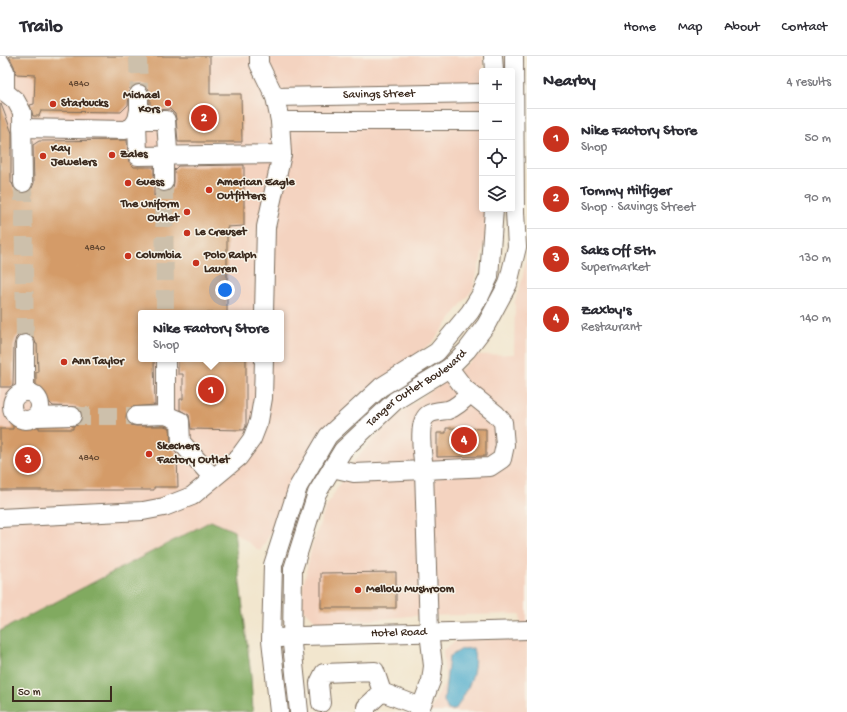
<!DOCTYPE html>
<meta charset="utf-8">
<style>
:root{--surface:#fff;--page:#f2f2f3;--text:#2b2b33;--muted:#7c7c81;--line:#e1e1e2;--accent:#c8321e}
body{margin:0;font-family:"Gochi Hand",sans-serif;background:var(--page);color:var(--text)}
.controls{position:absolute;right:12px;top:12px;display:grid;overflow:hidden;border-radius:4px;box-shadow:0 2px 10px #0003}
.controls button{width:36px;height:36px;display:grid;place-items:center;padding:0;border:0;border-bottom:1px solid var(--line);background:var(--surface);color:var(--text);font:20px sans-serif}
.scale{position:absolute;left:12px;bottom:10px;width:100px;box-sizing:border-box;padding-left:4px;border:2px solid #3b2a1e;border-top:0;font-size:11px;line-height:14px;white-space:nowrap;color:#3b2a1e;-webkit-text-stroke:3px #f7f3e8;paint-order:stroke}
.you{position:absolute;left:225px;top:234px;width:14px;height:14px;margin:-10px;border:3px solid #fff;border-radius:50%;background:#1a73e8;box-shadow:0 0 0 6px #1a73e833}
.badge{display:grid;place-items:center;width:26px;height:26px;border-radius:50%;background:var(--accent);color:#fff;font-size:13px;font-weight:700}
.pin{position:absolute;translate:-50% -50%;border:2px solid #fff;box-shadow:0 1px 4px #0006}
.popup{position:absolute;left:138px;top:254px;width:146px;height:52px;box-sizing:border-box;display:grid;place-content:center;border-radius:4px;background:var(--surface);filter:drop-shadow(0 1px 3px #0005);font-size:13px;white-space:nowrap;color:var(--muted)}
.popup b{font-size:15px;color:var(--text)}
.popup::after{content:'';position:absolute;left:50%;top:100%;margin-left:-8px;border:8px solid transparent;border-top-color:var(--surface)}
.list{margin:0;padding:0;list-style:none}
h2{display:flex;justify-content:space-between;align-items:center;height:52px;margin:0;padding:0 16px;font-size:17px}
h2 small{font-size:13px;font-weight:400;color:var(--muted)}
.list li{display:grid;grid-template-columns:26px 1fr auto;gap:12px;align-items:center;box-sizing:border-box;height:60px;padding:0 16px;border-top:1px solid var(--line)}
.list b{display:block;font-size:15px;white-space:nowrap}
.list p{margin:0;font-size:13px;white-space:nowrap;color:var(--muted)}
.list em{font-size:13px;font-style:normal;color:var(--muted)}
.icon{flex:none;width:22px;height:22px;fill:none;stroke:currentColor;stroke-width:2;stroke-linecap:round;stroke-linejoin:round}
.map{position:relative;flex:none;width:527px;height:656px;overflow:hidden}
header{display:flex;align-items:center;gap:24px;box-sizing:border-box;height:56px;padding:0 20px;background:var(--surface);border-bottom:1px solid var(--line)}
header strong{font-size:19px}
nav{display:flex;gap:22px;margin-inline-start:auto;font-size:14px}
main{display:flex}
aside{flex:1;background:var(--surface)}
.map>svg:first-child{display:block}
.built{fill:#f4d3c0;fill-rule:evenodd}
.forest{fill:#81aa60;stroke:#5e6a3f}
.water{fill:#4daccc;stroke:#446b75}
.building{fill:#d49b68}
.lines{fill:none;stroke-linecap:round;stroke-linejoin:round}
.minor-tunnel{stroke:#cdc0ab;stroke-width:18;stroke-dasharray:18 9;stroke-linecap:butt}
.minor-casing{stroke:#7b6c5c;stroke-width:20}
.minor{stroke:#fff;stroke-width:18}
.poi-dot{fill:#c8321e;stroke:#f7f3e8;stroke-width:1.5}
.labels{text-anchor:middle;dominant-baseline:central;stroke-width:3;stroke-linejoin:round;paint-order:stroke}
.number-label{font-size:10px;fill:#614630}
.street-label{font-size:12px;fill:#3b2a1e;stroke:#f7f3e8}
.poi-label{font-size:12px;font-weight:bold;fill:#3b2a1e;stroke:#f7f3e8;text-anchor:start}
</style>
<header>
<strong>Trailo</strong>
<nav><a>Home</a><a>Map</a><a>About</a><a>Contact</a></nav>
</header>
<main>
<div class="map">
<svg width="527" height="656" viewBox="0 0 527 656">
<rect width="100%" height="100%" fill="#f7f3e8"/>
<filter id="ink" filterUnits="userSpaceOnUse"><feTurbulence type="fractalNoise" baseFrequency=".025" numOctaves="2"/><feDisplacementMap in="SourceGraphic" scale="8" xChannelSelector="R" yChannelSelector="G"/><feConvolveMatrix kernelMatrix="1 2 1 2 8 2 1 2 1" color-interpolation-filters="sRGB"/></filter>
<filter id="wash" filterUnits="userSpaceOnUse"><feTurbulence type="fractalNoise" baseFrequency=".012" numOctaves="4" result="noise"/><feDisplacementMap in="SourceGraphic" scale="16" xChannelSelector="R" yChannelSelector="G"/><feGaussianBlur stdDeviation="0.9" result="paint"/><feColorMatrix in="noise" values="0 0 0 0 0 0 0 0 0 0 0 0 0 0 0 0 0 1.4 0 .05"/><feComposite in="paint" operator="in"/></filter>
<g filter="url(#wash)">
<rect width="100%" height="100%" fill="#f2e6ce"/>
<g class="built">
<path d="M0,0H483L484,15H482V153H486V183L473,233L433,286L353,344L260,495L231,474L211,465L0,575ZM141,257H281V303H141Z"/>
<path d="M527,197V656H429L445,626L443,594L458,583L522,582L520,558L409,560L324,569L317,566L302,553L303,530L312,490L325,453L350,410L375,381L395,362L422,341L454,319L478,299L514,298L515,245L522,224Z"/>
</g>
<path class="forest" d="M211,465L234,475L251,621L253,656H0V575Z"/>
<path class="water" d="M473,592C479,614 467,636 455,654H448L444,645L449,601L462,593Z"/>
<g id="blocks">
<g class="building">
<path d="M9,0H210V38H241L242,86H178L176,63L175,58L170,53L155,54L150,48V37L148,32L144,29L139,28L134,29L130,32L129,37L128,49L121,56L41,55L39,60H33L30,49L34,48L35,19L16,18L14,10Z"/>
<path d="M1,48L12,77V92H11V127H12L14,132L18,136L23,137L29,136L32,132L34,127L33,89L39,85L127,84L128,100L129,106L134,111H154V140L158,135L164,136L169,135L173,132L174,126V114L178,110L244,109V170L227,171V257H141V303H154L155,349L131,351L127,355L126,361L127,366L131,369L136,370H164L170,372L171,387L173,393L177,398L178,431H154V434H0V373H13V367H27L31,370L39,371V373H73V370L78,369L81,365L82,360L81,354L77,351L53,350L36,332V316H38L37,288H36L34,282L30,279L25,278L19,279L16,282L14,289L13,329L10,331H0V49Z"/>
<path d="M178,303H246V370L244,374L191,373L189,359L180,354V343H183V318H178Z"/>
<path d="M446,372L486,373V400L437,401V377H446Z"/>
<path d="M396,516V552H321V517Z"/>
</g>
</g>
</g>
<g filter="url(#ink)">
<use href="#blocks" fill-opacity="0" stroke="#7b6c5c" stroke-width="1"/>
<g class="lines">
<g class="minor-tunnel">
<path d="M138,0L139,38"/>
<path d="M164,126L165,257"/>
<path d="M23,127L25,288"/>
<path d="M72,360H136"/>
</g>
<g class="minor-casing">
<g id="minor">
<path d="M259,0V8L275,41L280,65L282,98L266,171L264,257"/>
<path d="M493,0L494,15"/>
<path d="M0,6L5,15V36"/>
<path d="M0,34L5,36L16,45L22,56L23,127"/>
<path d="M139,38V54L137,64L138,100L282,98"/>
<path id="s1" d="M275,41L482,37"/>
<path d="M280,65H482"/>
<path d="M22,72L125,74L132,71L137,64H166L168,95L164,100V126"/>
<path d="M25,288V336"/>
<path d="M166,303V359"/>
<circle cx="26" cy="350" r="14"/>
<path d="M136,360L166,359L180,365L181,386L213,422"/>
<path d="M36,361L72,360"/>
<path d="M332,412L354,417L424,414C423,401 416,365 429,358C434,355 442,355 448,354C457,351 464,344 470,337"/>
<path d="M0,462L143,455L164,451L192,440L239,401L252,383L259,365L263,342L264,303"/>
<path id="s2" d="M280,582L302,580L527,574"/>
<path d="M321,647L319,627L324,617L375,615L382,636L421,651"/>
<path d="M279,656L271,584L273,509L298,431L328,380L381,331L437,296L470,256L480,240L489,221L494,153"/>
<path id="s3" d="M299,656L292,588L293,513L317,437L343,394L395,345L449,312L467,294L486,269L508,228L517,191L515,156L514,0"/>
<path d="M366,656V651L382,636"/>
<path d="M419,656L431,625L433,610L429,576L424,414L490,411L502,403L505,389L503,366L496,358L465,333L449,312"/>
</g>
</g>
<use href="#minor" class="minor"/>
</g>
</g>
<g class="poi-dot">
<circle cx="168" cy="47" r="4"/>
<circle cx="53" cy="48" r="4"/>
<circle cx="112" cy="99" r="4"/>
<circle cx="43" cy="100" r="4"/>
<circle cx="128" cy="127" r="4"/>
<circle cx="209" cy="134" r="4"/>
<circle cx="187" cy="156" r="4"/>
<circle cx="187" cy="177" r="4"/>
<circle cx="128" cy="200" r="4"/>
<circle cx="196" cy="207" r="4"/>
<circle cx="64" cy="306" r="4"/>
<circle cx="149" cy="398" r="4"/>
<circle cx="358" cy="534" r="4"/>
</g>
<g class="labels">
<g class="number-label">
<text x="79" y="28">4840</text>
<text x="95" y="192">4840</text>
<text x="89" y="402">4840</text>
</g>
<g class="street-label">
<text stroke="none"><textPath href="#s1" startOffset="104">Savings Street</textPath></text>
<text stroke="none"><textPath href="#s3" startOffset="370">Tanger Outlet Boulevard</textPath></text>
<text stroke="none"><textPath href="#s2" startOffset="119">Hotel Road</textPath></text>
</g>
<g class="poi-label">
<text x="160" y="40" text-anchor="end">Michael<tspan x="160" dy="14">Kors</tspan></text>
<text x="61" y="48">Starbucks</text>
<text x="51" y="93">Kay<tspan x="51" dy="14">Jewelers</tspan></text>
<text x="120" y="99">Zales</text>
<text x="136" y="127">Guess</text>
<text x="217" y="127">American Eagle<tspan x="217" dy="14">Outfitters</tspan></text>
<text x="179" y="149" text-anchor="end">The Uniform<tspan x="179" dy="14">Outlet</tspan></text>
<text x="195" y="177">Le Creuset</text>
<text x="136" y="200">Columbia</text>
<text x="204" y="200">Polo Ralph<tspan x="204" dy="14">Lauren</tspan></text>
<text x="72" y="306">Ann Taylor</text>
<text x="157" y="391">Skechers<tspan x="157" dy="14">Factory Outlet</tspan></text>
<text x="366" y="534">Mellow Mushroom</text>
</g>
</g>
</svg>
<div class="controls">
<button>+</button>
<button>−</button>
<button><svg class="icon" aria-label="locate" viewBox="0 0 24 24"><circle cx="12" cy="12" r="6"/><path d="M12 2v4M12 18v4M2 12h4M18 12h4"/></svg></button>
<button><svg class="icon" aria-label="layers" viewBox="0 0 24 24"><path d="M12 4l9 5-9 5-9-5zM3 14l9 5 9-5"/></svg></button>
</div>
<div class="scale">50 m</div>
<div class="you"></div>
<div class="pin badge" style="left:211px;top:334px">1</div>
<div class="popup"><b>Nike Factory Store</b>Shop</div>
<div class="pin badge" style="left:204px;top:62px">2</div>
<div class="pin badge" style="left:28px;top:404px">3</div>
<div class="pin badge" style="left:464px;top:384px">4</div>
</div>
<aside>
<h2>Nearby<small>4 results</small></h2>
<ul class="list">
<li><span class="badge">1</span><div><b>Nike Factory Store</b><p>Shop</p></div><em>50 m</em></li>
<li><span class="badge">2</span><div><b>Tommy Hilfiger</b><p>Shop · Savings Street</p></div><em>90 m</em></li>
<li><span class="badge">3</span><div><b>Saks Off 5th</b><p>Supermarket</p></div><em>130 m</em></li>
<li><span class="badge">4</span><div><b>Zaxby's</b><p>Restaurant</p></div><em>140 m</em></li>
</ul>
</aside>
</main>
